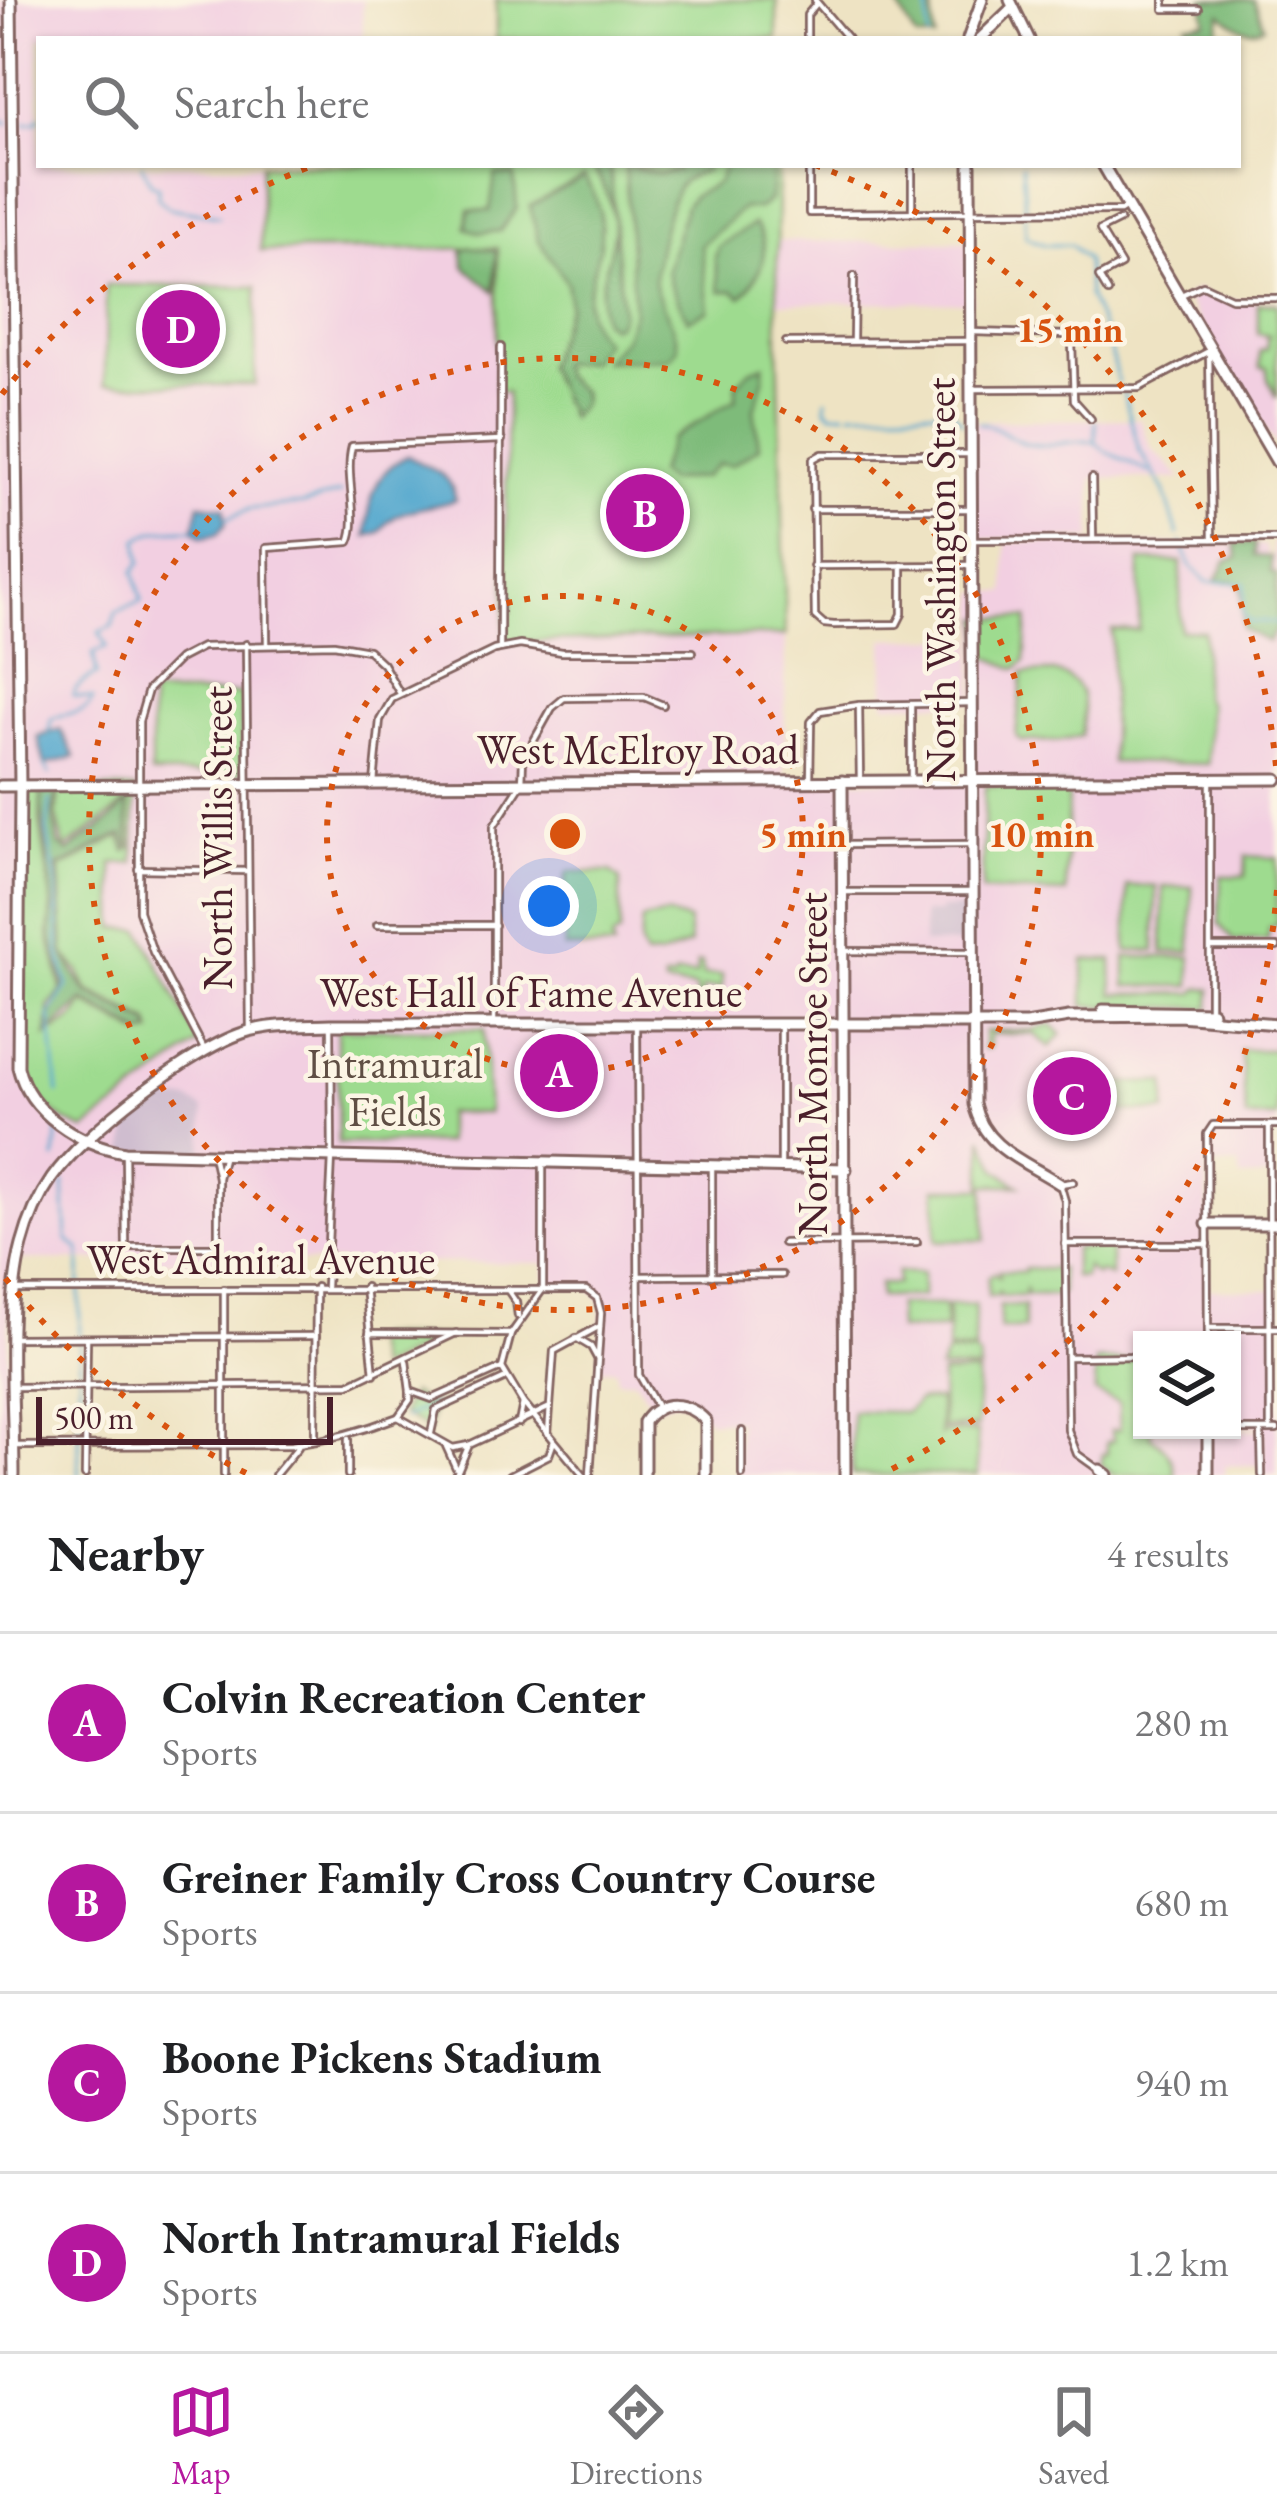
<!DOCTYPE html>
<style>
:root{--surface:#fff;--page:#f6f6f6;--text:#202124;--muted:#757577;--line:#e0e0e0;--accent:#b5179e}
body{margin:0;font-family:"EB Garamond",serif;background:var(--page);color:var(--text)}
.controls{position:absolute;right:36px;bottom:36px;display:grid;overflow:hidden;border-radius:0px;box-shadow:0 3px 9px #0004}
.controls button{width:108px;height:108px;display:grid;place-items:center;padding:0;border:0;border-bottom:3px solid var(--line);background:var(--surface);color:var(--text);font:60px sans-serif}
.scale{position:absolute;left:36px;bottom:30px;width:297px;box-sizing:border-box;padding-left:12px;border:6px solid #4a1f2b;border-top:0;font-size:33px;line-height:42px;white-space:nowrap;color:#4a1f2b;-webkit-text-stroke:9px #fcf5e5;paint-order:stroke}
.you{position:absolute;left:549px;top:906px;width:42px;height:42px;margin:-30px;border:9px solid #fff;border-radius:50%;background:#1a73e8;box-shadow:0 0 0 18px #1a73e833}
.badge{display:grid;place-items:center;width:78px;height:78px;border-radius:50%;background:var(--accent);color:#fff;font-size:39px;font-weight:700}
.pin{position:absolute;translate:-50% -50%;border:6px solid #fff;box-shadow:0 3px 12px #0006}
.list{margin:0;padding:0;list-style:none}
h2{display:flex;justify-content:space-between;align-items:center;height:156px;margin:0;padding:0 48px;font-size:51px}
h2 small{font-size:39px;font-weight:400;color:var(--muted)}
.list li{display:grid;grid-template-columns:78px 1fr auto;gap:36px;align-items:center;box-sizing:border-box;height:180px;padding:0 48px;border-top:3px solid var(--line)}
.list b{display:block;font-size:45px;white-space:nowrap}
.list p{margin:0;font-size:39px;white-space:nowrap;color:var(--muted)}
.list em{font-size:39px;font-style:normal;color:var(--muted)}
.icon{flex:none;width:66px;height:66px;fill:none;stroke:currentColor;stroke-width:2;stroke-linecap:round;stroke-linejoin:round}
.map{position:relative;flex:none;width:1277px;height:1475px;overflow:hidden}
.search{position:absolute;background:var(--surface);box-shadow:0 3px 9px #0004;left:36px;right:36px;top:36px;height:132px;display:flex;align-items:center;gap:30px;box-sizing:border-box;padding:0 42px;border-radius:0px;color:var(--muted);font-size:45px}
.sheet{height:876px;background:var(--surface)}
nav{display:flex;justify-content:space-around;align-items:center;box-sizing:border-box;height:168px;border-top:3px solid var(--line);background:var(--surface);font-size:33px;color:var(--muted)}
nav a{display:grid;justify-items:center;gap:6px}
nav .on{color:var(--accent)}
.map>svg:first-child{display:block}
.built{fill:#f2cfe1}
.industrial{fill:#cfbdcf}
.green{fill:#9edb8f;stroke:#747d5d;stroke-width:3}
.forest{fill:#7ebb7a;stroke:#646d52;stroke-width:3}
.water{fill:#52a7ce;stroke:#4e637c;stroke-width:3}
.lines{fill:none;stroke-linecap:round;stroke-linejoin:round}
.stream{stroke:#52a7ce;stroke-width:3}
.street-casing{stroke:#836460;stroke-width:10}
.secondary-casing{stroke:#836460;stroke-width:15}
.street{stroke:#fff;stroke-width:4.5}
.secondary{stroke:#fff;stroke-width:9}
.ring{fill:none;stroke:#d8530f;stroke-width:6;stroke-dasharray:6 12}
.labels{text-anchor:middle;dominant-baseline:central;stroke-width:9;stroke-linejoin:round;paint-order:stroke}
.street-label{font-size:42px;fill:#4a1f2b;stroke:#fcf5e5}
.park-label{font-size:42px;fill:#5f4e44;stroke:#fcf5e5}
.centre{fill:#d8530f;stroke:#fcf5e5;stroke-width:6}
.ring-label{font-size:36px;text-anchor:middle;font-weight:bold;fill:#d8530f;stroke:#fcf5e5;stroke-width:9;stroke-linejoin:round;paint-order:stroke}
</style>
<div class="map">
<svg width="1277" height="1475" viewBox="0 0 1277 1475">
<rect width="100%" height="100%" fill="#fcf5e5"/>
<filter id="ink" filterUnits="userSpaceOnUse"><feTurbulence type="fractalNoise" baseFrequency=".00833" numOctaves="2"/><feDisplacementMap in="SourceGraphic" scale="24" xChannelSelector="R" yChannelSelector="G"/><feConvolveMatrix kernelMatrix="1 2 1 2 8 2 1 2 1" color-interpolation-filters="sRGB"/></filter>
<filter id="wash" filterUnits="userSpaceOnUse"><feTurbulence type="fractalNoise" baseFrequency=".004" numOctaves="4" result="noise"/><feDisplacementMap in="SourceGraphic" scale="48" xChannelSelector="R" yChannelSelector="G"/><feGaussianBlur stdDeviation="2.7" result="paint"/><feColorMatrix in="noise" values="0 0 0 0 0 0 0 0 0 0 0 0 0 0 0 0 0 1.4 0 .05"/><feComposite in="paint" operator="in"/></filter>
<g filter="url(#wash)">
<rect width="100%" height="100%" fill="#eee3c3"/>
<g class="built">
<path d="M0,0H363V39H39V165H778L779,241L971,242L972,302L777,303L786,635L784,781H974L977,592H1006V542L1265,545L1273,570V539H1277V576L1272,572L1277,589V1127H1270L1269,1177L1240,1178L1239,1165L1207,1166L1208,1289L1277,1290V1475H1264L1263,1426H1232V1340H1142V1430H1206V1475H738V1421H710L689,1403L674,1401L654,1408L635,1380H617L616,1369H598L602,1305L596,1293L584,1287H548L545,1263L10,1260L5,1475H0Z"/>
<path d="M1196,289L1217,300H1277V446L1247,404L1185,297Z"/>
<path d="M1140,419L1151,448L1183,479L1092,478V539H973V421Z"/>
<path d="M973,638V703L885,704L884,639Z"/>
<path d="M1208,1430H1261V1465L1226,1466L1225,1475H1208Z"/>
</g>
<g class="industrial">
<path d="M940,909H965V944H923V913H939Z"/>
<path d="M161,1100H189L204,1109L203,1153L125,1152L129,1118Z"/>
</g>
<g class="green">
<rect x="496" y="0" width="281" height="39"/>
<path d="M261,165H778L777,304L786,635L505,642L507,392L496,391L498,248L261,251Z"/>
<path d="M106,285L256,287L255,385L105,384Z"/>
<path d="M1258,303H1277V398L1268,379L1267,368L1260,367V351L1267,349V337L1271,336L1258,334Z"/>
<path d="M1140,561L1181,562L1180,630L1204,631L1203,697L1208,705V764L1111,762L1112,630H1139Z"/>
<path d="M981,618H1028L1025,662L1016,669L981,654Z"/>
<path d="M1054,672C1088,682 1085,705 1081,736L1060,741H1021L1016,736L1023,673Z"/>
<rect x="151" y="694" width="91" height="80"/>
<path d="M985,786H1068L1066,893L982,891Z"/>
<path d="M60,788L135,789L134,863L113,864L116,928L141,930L199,1043L85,1130C58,1121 27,1094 22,1066L23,869L29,789H41L40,822L52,906L49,934L62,991L49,1007L47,1036L73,1019L84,1003L141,1035L153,1033L150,1022L87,990L79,971L64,954L60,867C82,862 98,844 121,837L126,851L131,848L128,800C110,818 84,834 65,849L56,813Z"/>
<path d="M1246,856L1277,858V925L1269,928L1268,940L1234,941L1219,924L1221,876H1245Z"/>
<path d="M569,872H610L620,879V933L612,939L614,948H565L566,875Z"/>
<path d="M1127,886H1156L1155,951H1127Z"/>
<path d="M1163,887H1192L1191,952H1163Z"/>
<path d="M667,915L688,921L690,944L661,956L645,957L640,945L642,920Z"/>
<rect x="1126" y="957" width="65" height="29"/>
<path d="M1084,960H1112L1113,994L1195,993L1200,988L1211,989L1210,1008L1084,1006Z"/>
<path d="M697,963H702L703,975H722V988H703L702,997H696L695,988L664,985V979H674L675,975H696Z"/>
<path d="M1052,1024L1062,1034L1050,1047L1034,1034H990L989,1048L984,1049V1031L1032,1030Z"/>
<path d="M337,1029H484L488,1113H446V1143H338Z"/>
<path d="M1241,1050H1277V1118H1246Z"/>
<path d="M1166,1082V1111L1100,1112V1083Z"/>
<path d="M983,1137L997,1170L1019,1185H983Z"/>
<path d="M936,1188H985V1240L936,1241Z"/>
<path d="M1074,1248H1111V1276L1099,1272L1096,1276L1086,1267L1084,1277H1074Z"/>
<path d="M1025,1269H1060L1062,1293L1058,1296L1027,1295L1025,1287V1296H1000L999,1290L998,1296H988V1277L994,1273L999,1277V1271L1025,1272Z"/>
<path d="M897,1272L922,1273V1297H879V1284H897Z"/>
<path d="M897,1305H945V1329L898,1330Z"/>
<path d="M948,1305H975L974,1351H948Z"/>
<rect x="1000" y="1306" width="24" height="23"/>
<path d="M376,1336L445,1337L377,1369L371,1341Z"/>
<path d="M947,1353H974L979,1358V1370L939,1369Z"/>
<path d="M1142,1360V1430H1151V1437C1165,1447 1174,1457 1175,1475H1113L1101,1465L1103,1454H1107V1442L1114,1441L1111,1430H1120L1119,1403L1095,1392L1096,1361Z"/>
<path d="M977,1373V1427L942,1428L941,1374Z"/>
<path d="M411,1393L433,1406L429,1430L402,1414Z"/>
<path d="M919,1400H939L940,1437L941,1432H977L978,1475H852V1411L907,1412Z"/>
</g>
<g class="forest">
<path d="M895,0H931L935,39H917Z"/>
<path d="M1203,0H1254L1264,26C1246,36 1236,24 1221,14L1216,39H1208L1206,29L1188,32L1186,24L1206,21Z"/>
<path d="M592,165H610L622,313L617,324L611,326L603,320C595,290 609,265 613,236C618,212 604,185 592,165Z"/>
<path d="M625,165L660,174L677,170V165H708L705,171C697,174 686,177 680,184C669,198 651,269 655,286C661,309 677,324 678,349L669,359L604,361L625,337L634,311Z"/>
<path d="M724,165H773L770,200L758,209L743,208L701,245L709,310L688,320L670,284L667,270L685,206L694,195L718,183Z"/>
<path d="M495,175H514L517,208L500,231L481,233L466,228L469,210L490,211Z"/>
<path d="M584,177C595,193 602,211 601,231C601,271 568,306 604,341L589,362L559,364L563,377L582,392L581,405L570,418L546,366L569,305L567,283L538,239L530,206Z"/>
<path d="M754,224C774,246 760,278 741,297L734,291H720L715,258L718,247Z"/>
<path d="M471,247L497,251L494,291L465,267L462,251Z"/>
<path d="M764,365V380L754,409L759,447L732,465L718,464L704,477L668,481L658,473L671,439L736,399V385L750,370Z"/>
<path d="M1235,543H1255V556L1271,557V573L1277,574V628L1268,642L1243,629L1241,587L1234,581H1216L1226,561L1238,558Z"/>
<path d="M58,788L53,813L59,845L68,852C90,833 111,825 127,802L129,848L126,851L123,835C97,840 83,860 58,866L64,954L86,992L150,1025V1031L144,1034L84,1000L48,1034C47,1008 61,1004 64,984L50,934L53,906L41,804L43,789Z"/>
</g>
<g class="water">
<path d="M408,456C427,469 454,472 455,500C429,510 396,505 380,532L367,536C369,501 373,471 408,456Z"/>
<path d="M200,504L224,507L226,523L218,534L202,537L194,529Z"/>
<path d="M60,729L75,757L45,765L38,737Z"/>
</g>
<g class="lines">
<g class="stream">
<path d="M927,0L929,39"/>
<path d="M0,120L8,123"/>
<path d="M25,123L36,122L39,117"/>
<path d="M142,165L151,184L158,187V198L169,208L219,216"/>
<path d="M1022,165L1025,208"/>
<path d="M1025,215L1026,237L1045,245H1071L1086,260L1088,296L1108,341L1118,383"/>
<path d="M1123,392L1139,449L1164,490L1178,535"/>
<path d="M826,399V408L832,413L845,412"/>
<path d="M851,412L950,410L963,422"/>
<path d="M1096,422L1095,442L1104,450"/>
<path d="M979,423C998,425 1007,438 1025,443C1047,450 1072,438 1095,442"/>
<path d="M1107,452L1149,472"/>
<path d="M226,519L250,509L303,504L340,493"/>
<path d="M1181,543L1191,566L1207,582L1245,583L1243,614L1249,622L1277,623"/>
<path d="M49,732L51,720C65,710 85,718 93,699L73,696C75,687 88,677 97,675L93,653L107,647L99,632L112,626L116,612L142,601L134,571L141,562L138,540C154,527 174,530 194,529"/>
<path d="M45,765L50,774"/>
<path d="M50,800L47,830L57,887L59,951L68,986L50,1014L58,1093"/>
<path d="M55,1159L58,1126"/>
<path d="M64,1183L67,1240L80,1250L79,1475"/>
<path d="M404,1418L435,1403"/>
</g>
</g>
</g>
<g filter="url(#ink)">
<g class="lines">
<g class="street-casing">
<g id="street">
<path d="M815,0L848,39"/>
<path d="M1164,0V9H1199"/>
<path d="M807,39V15L817,3"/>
<path d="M809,165V213L1120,211L1128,206"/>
<path d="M912,212V165"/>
<path d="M1108,292L1099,277L1121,265L1100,230L1120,220"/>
<path d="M1179,296L1203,285L1231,298H1277"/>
<path d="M973,332L1067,335L1072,343L1074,400L1091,419"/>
<path d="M853,340L854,276"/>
<path d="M786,342L967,341"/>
<path d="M974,389L1139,388L1209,351L1212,539"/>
<path d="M1092,478L1093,539"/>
<path d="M812,509H969"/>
<path d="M972,540L1277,539"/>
<path d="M902,565V614L897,624L834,625L824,624L815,616L813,459L822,454H971"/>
<path d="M813,566L973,565"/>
<path d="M246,644L250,1028"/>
<path d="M267,644L266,548L349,542C360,518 344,475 352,446L502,440"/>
<path d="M500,647L501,347"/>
<path d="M859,705L860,781"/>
<path d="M911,705V777"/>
<path d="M810,782L811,722L820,711L859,705L973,703"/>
<path d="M374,783L380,720L392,699L494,650L520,645L562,652H693"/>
<path d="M844,845L970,844"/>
<path d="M138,869L246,871"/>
<path d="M844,892H969"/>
<path d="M377,925H495"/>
<path d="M1212,947H1277"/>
<path d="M844,951L970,952"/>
<path d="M1210,1012V783"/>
<path d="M494,1025V826L522,783L523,760L528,751L552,708L564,698L644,697L663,705"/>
<path d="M637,1025L639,1375L658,1408"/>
<path d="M204,1049L153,952L139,911V721L148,690L179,659L202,647L334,644L368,650L383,664L399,692"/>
<path d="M1269,1125L1270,1430"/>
<path d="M125,1152L126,1247H218V1178L223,1158"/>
<path d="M213,1155L218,1178"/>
<path d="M543,1162V1289"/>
<path d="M781,1168V1026"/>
<path d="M1073,1182L1060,1184L1065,1201L1068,1430L1077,1454L1098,1469"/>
<path d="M783,1243L917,1242"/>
<path d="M1065,1244H1208"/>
<path d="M638,1276L782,1275"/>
<path d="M712,1276V1167"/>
<path d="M326,1287L332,1157L331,1024"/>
<path d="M365,1287L374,1374"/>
<path d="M507,1289L516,1302L518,1316"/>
<path d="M543,1289L511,1334L502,1368L523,1403L583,1475"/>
<path d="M16,1290H586L597,1298L601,1313L590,1475"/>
<path d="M1208,1328H1277"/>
<path d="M369,1333L511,1334"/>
<path d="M16,1338L316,1336"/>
<path d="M576,1338L591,1347L597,1358"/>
<path d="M1208,1340L1207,1134L1213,1125H1277"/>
<path d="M1067,1357L1142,1356"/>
<path d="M406,1361L410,1391"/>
<path d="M14,1387L349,1384L456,1333"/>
<path d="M410,1391L432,1399L502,1368"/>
<path d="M436,1410L506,1378"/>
<path d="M398,1417L410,1400V1391"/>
<path d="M519,1423L523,1403"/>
<path d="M1211,1430H1277"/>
<path d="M431,1433L436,1410"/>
<path d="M1261,1433L1262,1475"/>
<path d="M548,1434L554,1351L600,1326"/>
<path d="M315,1437L316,1287"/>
<path d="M348,1439V1475"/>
<path d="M15,1446L292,1445C329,1440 362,1431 398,1417L453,1448L469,1445"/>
<path d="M446,1446L456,1468"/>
<path d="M85,1475L87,1339"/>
<path d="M224,1475V1289"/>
<path d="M275,1475L298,1447"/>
<path d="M456,1475L469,1445L548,1408"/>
<path d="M510,1475L549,1455L554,1441"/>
<path d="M742,1475V1431"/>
</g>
</g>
<g class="secondary-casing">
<g id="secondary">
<path d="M11,0L20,786L18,1067C29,1113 80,1145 125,1152L846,1169"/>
<path d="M1010,0L1029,39"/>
<path d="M968,39L982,0"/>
<path d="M980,39L1013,7"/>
<path d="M970,165L974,1104C984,1149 1025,1161 1060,1184"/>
<path d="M1103,165L1277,462"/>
<path d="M842,781L845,1475"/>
<path d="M0,786L1277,779"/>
<path d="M1103,1010L1212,1012"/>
<path d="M1207,1224H1277"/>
<path d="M1100,1470L1107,1475"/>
<path d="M14,1475C14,1409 5,1307 22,1245C28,1222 38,1198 52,1178C85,1131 193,1047 249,1031C275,1024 304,1025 331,1024H1026L1069,1017L1179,1016L1277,1024"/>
<path d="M644,1475V1422C659,1399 688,1401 706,1421V1475"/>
<path d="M1208,1475V1430"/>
</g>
</g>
<use href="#street" class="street"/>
<use href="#secondary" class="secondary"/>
</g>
</g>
<g class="ring">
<circle cx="565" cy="834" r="238"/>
<circle cx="565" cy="834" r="476"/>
<path d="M1277 890A714 714 0 0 1 884 1473M246 1473A714 714 0 0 1 2 1274M2 394A714 714 0 0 1 315 165M815 165A714 714 0 0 1 1277 778"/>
</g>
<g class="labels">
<g class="street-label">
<text transform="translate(940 580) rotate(-90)">North Washington Street</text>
<text x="638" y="749">West McElroy Road</text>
<text transform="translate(217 838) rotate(-90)">North Willis Street</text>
<text x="531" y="992">West Hall of Fame Avenue</text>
<text transform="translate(812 1064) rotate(-90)">North Monroe Street</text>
<text x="261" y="1259">West Admiral Avenue</text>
</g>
<g class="park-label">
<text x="395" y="1063">Intramural<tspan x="395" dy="48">Fields</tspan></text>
</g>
</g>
<circle cx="565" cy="834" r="18" class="centre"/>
<g class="ring-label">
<text x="1070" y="342">15 min</text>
<text x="803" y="847">5 min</text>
<text x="1041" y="847">10 min</text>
</g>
</svg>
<div class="controls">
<button><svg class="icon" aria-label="layers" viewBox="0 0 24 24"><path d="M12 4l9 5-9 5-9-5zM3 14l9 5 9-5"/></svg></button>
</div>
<div class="scale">500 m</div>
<div class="you"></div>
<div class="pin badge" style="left:559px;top:1073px">A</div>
<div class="pin badge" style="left:645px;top:513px">B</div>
<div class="pin badge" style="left:1072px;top:1096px">C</div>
<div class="pin badge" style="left:181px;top:329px">D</div>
<div class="search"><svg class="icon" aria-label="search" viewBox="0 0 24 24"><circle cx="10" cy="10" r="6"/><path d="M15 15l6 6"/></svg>Search here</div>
</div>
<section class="sheet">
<h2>Nearby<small>4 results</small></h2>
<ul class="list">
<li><span class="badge">A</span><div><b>Colvin Recreation Center</b><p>Sports</p></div><em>280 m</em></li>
<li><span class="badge">B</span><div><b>Greiner Family Cross Country Course</b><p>Sports</p></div><em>680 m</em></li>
<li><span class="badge">C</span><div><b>Boone Pickens Stadium</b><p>Sports</p></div><em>940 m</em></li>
<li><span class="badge">D</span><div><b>North Intramural Fields</b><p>Sports</p></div><em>1.2 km</em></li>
</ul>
</section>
<nav>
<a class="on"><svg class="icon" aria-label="map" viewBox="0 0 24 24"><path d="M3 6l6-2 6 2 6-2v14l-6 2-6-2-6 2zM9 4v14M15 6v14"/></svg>Map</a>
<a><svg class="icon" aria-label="directions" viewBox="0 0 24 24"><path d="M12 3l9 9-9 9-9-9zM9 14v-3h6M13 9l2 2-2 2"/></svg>Directions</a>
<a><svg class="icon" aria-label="saved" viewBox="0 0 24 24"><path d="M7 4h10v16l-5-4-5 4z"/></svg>Saved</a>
</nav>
